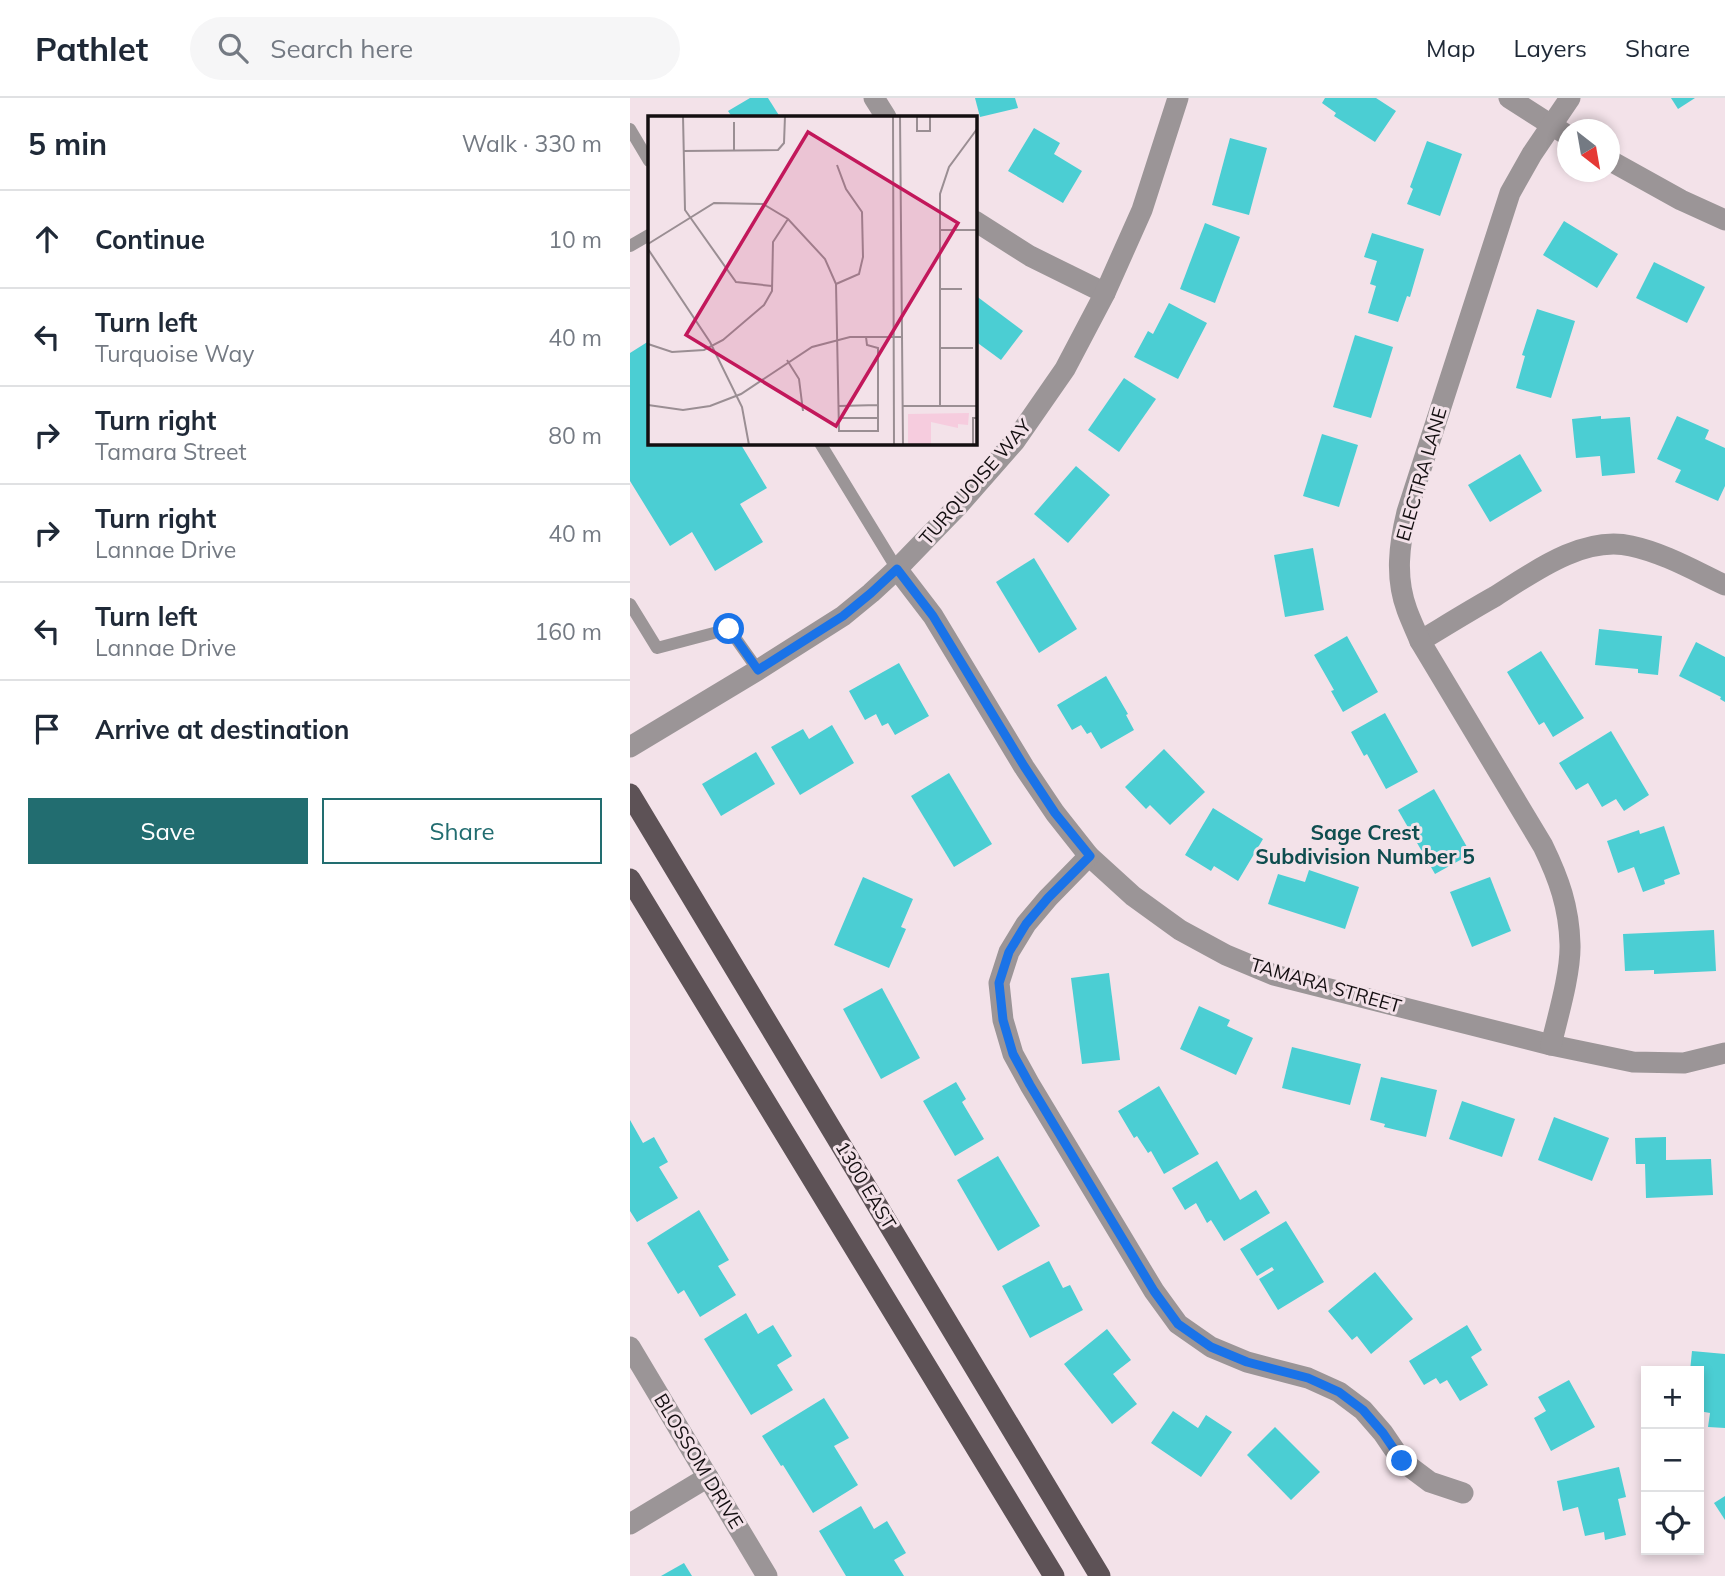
<!DOCTYPE html>
<meta charset="utf-8">
<style>
:root{--surface:#fff;--page:#f6f6f7;--text:#1f2937;--muted:#747a83;--line:#e0e1e3;--accent:#226d70}
body{margin:0;font-family:Mulish,sans-serif;background:var(--page);color:var(--text)}
.controls{position:absolute;right:21px;bottom:21px;display:grid;overflow:hidden;border-radius:0px;box-shadow:0 4px 10px #0003}
.controls button{width:63px;height:63px;display:grid;place-items:center;padding:0;border:0;border-bottom:2px solid var(--line);background:var(--surface);color:var(--text);font:35px sans-serif}
.compass{position:absolute;left:927px;top:21px;width:63px;height:63px;border-radius:50%;background:var(--surface);box-shadow:0 4px 10px #0003;rotate:149deg}
.stop{position:absolute;width:21px;height:21px;margin:-16px;border:5px solid #1a73e8;border-radius:50%;background:#fff}
.stop.end{background:#1a73e8;border-color:#fff;box-shadow:0 2px 7px #0008}
.list{margin:0;padding:0;list-style:none}
h2{display:flex;justify-content:space-between;align-items:center;height:91px;margin:0;padding:0 28px;font-size:30px}
h2 small{font-size:23px;font-weight:400;color:var(--muted)}
.list li{display:grid;grid-template-columns:46px 1fr auto;gap:21px;align-items:center;box-sizing:border-box;height:98px;padding:0 28px;border-top:2px solid var(--line)}
.list b{display:block;font-size:26px;white-space:nowrap}
.list p{margin:0;font-size:23px;white-space:nowrap;color:var(--muted)}
.list em{font-size:23px;font-style:normal;color:var(--muted)}
.actions{display:flex;gap:14px;padding:21px 28px}
.actions a{flex:1;padding:16px 0;border:2px solid var(--accent);border-radius:0px;text-align:center;font-size:24px;color:var(--accent)}
.actions .main{background:var(--accent);color:#fff}
.icon{flex:none;width:38px;height:38px;fill:none;stroke:currentColor;stroke-width:2;stroke-linecap:round;stroke-linejoin:round}
.map{position:relative;flex:none;width:1095px;height:1478px;overflow:hidden}
header{display:flex;align-items:center;gap:42px;box-sizing:border-box;height:98px;padding:0 35px;background:var(--surface);border-bottom:2px solid var(--line)}
header strong{font-size:33px}
nav{display:flex;gap:38px;margin-inline-start:auto;font-size:24px}
.search{width:490px;height:63px;background:var(--page);display:flex;align-items:center;gap:18px;box-sizing:border-box;padding:0 24px;border-radius:38px;color:var(--muted);font-size:26px}
main{display:flex}
aside{flex:1;background:var(--surface)}
.map>svg:first-child{display:block}
.building{fill:#4bced3}
.lines{fill:none;stroke-linecap:round;stroke-linejoin:round}
.lane{stroke:#9b9597;stroke-width:12}
.street{stroke:#9b9597;stroke-width:21}
.primary{stroke:#5d5256;stroke-width:21}
.route{stroke:#1a73e8;stroke-width:9}
.labels{text-anchor:middle;dominant-baseline:central;stroke-width:6;stroke-linejoin:round;paint-order:stroke}
.street-label{font-size:19px;fill:#140f11;stroke:#f3e2e9}
.neighbourhood-label{font-size:21px;font-weight:bold;fill:#0e4d4f;stroke:#f3e2e9}
.inset-road{fill:none;stroke:#9a8e93;stroke-width:2}
.view{fill:#c2185b;fill-opacity:0.15;stroke:#c2185b;stroke-width:3.5}
.inset-edge{fill:none;stroke:#140f11;stroke-width:3.5}
</style>
<header>
<strong>Pathlet</strong>
<div class="search"><svg class="icon" aria-label="search" viewBox="0 0 24 24"><circle cx="10" cy="10" r="6"/><path d="M15 15l6 6"/></svg>Search here</div>
<nav><a>Map</a><a>Layers</a><a>Share</a></nav>
</header>
<main>
<aside>
<h2>5 min<small>Walk · 330 m</small></h2>
<ul class="list">
<li><svg class="icon" aria-label="ahead" viewBox="0 0 24 24"><path d="M12 20V5M6 11l6-6 6 6"/></svg><div><b>Continue</b></div><em>10 m</em></li>
<li><svg class="icon" aria-label="left" viewBox="0 0 24 24"><path d="M17 20v-9H6M10 6l-5 5 5 5"/></svg><div><b>Turn left</b><p>Turquoise Way</p></div><em>40 m</em></li>
<li><svg class="icon" aria-label="right" viewBox="0 0 24 24"><path d="M7 20v-9h11M14 6l5 5-5 5"/></svg><div><b>Turn right</b><p>Tamara Street</p></div><em>80 m</em></li>
<li><svg class="icon" aria-label="right" viewBox="0 0 24 24"><path d="M7 20v-9h11M14 6l5 5-5 5"/></svg><div><b>Turn right</b><p>Lannae Drive</p></div><em>40 m</em></li>
<li><svg class="icon" aria-label="left" viewBox="0 0 24 24"><path d="M17 20v-9H6M10 6l-5 5 5 5"/></svg><div><b>Turn left</b><p>Lannae Drive</p></div><em>160 m</em></li>
<li><svg class="icon" aria-label="arrive" viewBox="0 0 24 24"><path d="M6 21V4h12l-3 4 3 4H6"/></svg><div><b>Arrive at destination</b></div></li>
</ul>
<div class="actions"><a class="main">Save</a><a>Share</a></div>
</aside>
<div class="map">
<svg width="1095" height="1478" viewBox="0 0 1095 1478">
<rect width="100%" height="100%" fill="#f3e2e9"/>
<g class="building">
<path d="M120,0H138L150,19H102L98,13Z"/>
<path d="M345,0H385L388,10L350,19Z"/>
<path d="M695,0H746L766,13L745,44L704,18L706,15L692,5Z"/>
<path d="M1041,0H1065L1048,11Z"/>
<path d="M404,30L430,45L424,56L452,73L433,105L378,73Z"/>
<path d="M600,40L637,50L619,117L582,107Z"/>
<path d="M797,43L832,56L810,118L777,106L783,91L780,89Z"/>
<path d="M934,123L988,156L967,190L913,157Z"/>
<path d="M575,125L610,139L585,205L550,191Z"/>
<path d="M742,135L794,151L780,199L777,198L768,224L738,215L746,188L740,186L747,163L734,159Z"/>
<path d="M1024,164L1075,189L1057,225L1006,200Z"/>
<path d="M345,197L393,233L371,262L345,243Z"/>
<path d="M539,205L577,225L548,281L504,259L518,233L523,236Z"/>
<path d="M907,211L945,223L921,300L886,290L895,258L892,257Z"/>
<path d="M725,237L763,249L741,320L703,309Z"/>
<path d="M19,243V345H110L137,390L110,406L133,444L85,473L62,434L40,448L0,383V255Z"/>
<path d="M494,280L526,301L489,354L458,332Z"/>
<path d="M971,318V321L1000,319L1005,375L972,378L970,358L946,360L942,321Z"/>
<path d="M1047,318L1079,332L1075,341L1095,350V388L1088,403L1045,384L1051,372L1027,361Z"/>
<path d="M692,336L728,347L709,409L673,398Z"/>
<path d="M890,356L912,393L860,424L838,387Z"/>
<path d="M446,368L480,397L438,445L404,416Z"/>
<path d="M683,450L694,512L655,519L644,457Z"/>
<path d="M404,460L447,531L409,555L366,484Z"/>
<path d="M969,531L1032,538L1028,577L1008,575V571L965,567Z"/>
<path d="M717,538L748,594L713,614L701,593L704,592L684,557Z"/>
<path d="M1066,544L1095,559V604L1090,601L1091,599L1049,578Z"/>
<path d="M911,553L954,620L923,639L914,624L909,627L877,574Z"/>
<path d="M269,565L299,618L265,637L258,625L252,628L246,616L235,622L219,593Z"/>
<path d="M476,578L498,616L496,617L504,632L471,651L461,634L457,636L451,627L442,632L427,607Z"/>
<path d="M755,615L788,674L756,691L737,656L734,658L721,634Z"/>
<path d="M202,627L224,665L170,697L141,649L173,631L179,641Z"/>
<path d="M981,633L1019,697L994,713L986,701L972,709L958,685L946,692L929,665Z"/>
<path d="M534,651L575,694L540,727L520,707L516,711L495,689Z"/>
<path d="M126,654L145,686L91,718L72,686Z"/>
<path d="M319,675L362,746L324,769L281,698Z"/>
<path d="M804,691L841,756L805,776L768,712Z"/>
<path d="M583,710L633,741L608,783L584,768L581,773L555,757Z"/>
<path d="M1034,728L1050,776L1034,782L1035,786L1013,794L1004,769L988,775L977,743L1009,732L1010,736Z"/>
<path d="M679,772L729,789L715,831L638,806L648,776L675,784Z"/>
<path d="M233,779L283,801L271,829L276,831L259,870L204,847Z"/>
<path d="M860,779L881,833L842,849L820,794Z"/>
<path d="M1084,832L1086,873L1024,876V872L995,873L993,836Z"/>
<path d="M479,875L490,962L452,966L441,880Z"/>
<path d="M252,890L290,960L251,981L213,911Z"/>
<path d="M569,908L600,922L597,928L623,940L606,977L550,951Z"/>
<path d="M662,949L731,966L720,1007L652,990Z"/>
<path d="M751,979L807,992L796,1039L754,1029L755,1026L740,1022Z"/>
<path d="M326,984L336,1001L332,1004L354,1041L325,1058L293,1003Z"/>
<path d="M529,988L569,1056L534,1076L521,1053L518,1055L507,1038L504,1040L488,1013Z"/>
<path d="M832,1003L885,1021L872,1059L819,1041Z"/>
<path d="M924,1019L979,1040L962,1083L908,1062Z"/>
<path d="M0,1022L13,1045L24,1039L38,1064L29,1069L48,1100L7,1124L0,1113Z"/>
<path d="M1036,1039V1062L1081,1061L1083,1097L1016,1100L1015,1066H1006L1005,1040Z"/>
<path d="M368,1058L410,1128L368,1153L327,1082Z"/>
<path d="M587,1063L610,1102L626,1092L640,1115L594,1143L581,1122L577,1125L566,1105L555,1112L542,1090Z"/>
<path d="M69,1112L99,1162L88,1168L106,1197L70,1219L54,1192L48,1196L17,1145Z"/>
<path d="M656,1123L694,1184L648,1212L629,1181L644,1172L642,1169L627,1178L610,1151Z"/>
<path d="M419,1163L433,1190L440,1187L453,1212L400,1240L372,1188Z"/>
<path d="M745,1174L783,1221L741,1256L727,1238L722,1242L698,1213Z"/>
<path d="M116,1215L128,1236L143,1227L162,1258L147,1267L163,1292L121,1317L74,1241Z"/>
<path d="M837,1227L852,1252L841,1259L858,1287L830,1303L817,1282L810,1286L806,1280L794,1287L779,1263Z"/>
<path d="M477,1231L501,1262L483,1276L507,1306L482,1326L434,1266Z"/>
<path d="M1062,1253L1095,1256V1330L1078,1329L1080,1315L1069,1313V1273H1060Z"/>
<path d="M939,1282L965,1329L921,1353L904,1320L916,1313L908,1299Z"/>
<path d="M194,1300L219,1340L204,1348L228,1387L183,1415L153,1367L151,1368L132,1338Z"/>
<path d="M543,1313L568,1330L576,1317L602,1334L571,1379L521,1345Z"/>
<path d="M645,1329L690,1374L661,1402L617,1357Z"/>
<path d="M989,1369L996,1399L988,1401L996,1437L975,1442L974,1434L955,1438L948,1409L933,1413L927,1383Z"/>
<path d="M1095,1398V1422L1084,1405Z"/>
<path d="M231,1408L244,1431L257,1423L276,1455L264,1462L274,1478H216L189,1433Z"/>
<path d="M54,1465L62,1478H31Z"/>
</g>
<g class="lines">
<g class="lane">
<path d="M0,31L19,63"/>
<path d="M0,148L19,137"/>
<path d="M190,345L267,471"/>
<path d="M0,506L27,550L99,531L128,572"/>
</g>
<g class="street">
<path d="M244,0L256,19"/>
<path d="M879,0L937,37"/>
<path d="M979,62L1051,102L1095,122"/>
<path d="M345,123L400,158L475,195"/>
<path d="M267,471L303,518L394,669L425,715L459,758L503,798L550,832L596,857L644,877L921,947L1003,964L1054,965L1095,955"/>
<path d="M790,543C815,528 839,513 864,499C902,475 953,437 1001,448C1034,455 1065,473 1095,487"/>
<path d="M0,649L128,572L213,518L241,495L267,471L328,408L385,343L435,271L475,195L512,112L548,0"/>
<path d="M459,758L418,800L396,826L379,854L369,885L373,922L383,956L400,987L524,1193L548,1226L581,1249L617,1264L678,1280L709,1294L733,1312L753,1335L772,1363L800,1384L833,1395"/>
<path d="M921,947C928,918 941,874 940,846C939,809 929,781 913,748L790,543C786,533 781,523 777,512C765,480 769,447 777,414L880,95L902,56L940,0"/>
<path d="M0,1249L137,1478"/>
<path d="M0,1426L78,1379"/>
</g>
<g class="primary">
<path d="M0,696L470,1478"/>
<path d="M0,781L424,1478"/>
</g>
</g>
<g class="lines">
<path class="route" d="M99,531L128,572L213,518L241,495L267,471L303,518L394,668L425,715L460,758L418,800L396,826L379,854L369,885L373,922L383,956L400,987L524,1193L548,1226L581,1249L617,1264L678,1280L709,1294L733,1312L753,1335L772,1363"/>
</g>
<g class="labels">
<g class="street-label">
<text transform="translate(791 376) rotate(-74)">ELECTRA LANE</text>
<text transform="translate(345 384) rotate(-49)">TURQUOISE WAY</text>
<text transform="translate(696 887) rotate(16)">TAMARA STREET</text>
<text transform="translate(236 1087) rotate(59)">1300 EAST</text>
<text transform="translate(69 1363) rotate(59)">BLOSSOM DRIVE</text>
</g>
<g class="neighbourhood-label">
<text x="735" y="734">Sage Crest<tspan x="735" dy="24">Subdivision Number 5</tspan></text>
</g>
</g>
<g transform="translate(18 18)">
<rect width="329" height="329" fill="#f3e2e9"/>
<path d="M321,297L320,309L310,308V312L283,306V329H260V298Z" fill="#f6ccde"/>
<path class="inset-road" d="M35,0L37,94L88,166L124,170M245,0L246,329M252,0L255,329M269,0V15H282V0M86,6V35M35,35L130,34L136,27L137,0M291,114H329M0,128L66,87L115,88L140,103L177,143L188,168L191,315H230V232L219,229L218,221M0,133L62,226L94,291L101,329M188,168L211,158L215,141L214,96L198,73L189,49M292,173H314M0,228L24,236L56,234L75,224L116,189L124,175L125,126L140,103M291,232H325M139,244L151,263L155,295M0,289L35,294L62,290L93,278L164,231L202,221H253M191,290L230,289M254,290H329M292,290V78L301,51L329,13M191,302H230M325,329V302H329"/>
<path class="view" d="M160,16L310,107L188,310L38,219Z"/>
<rect width="329" height="329" class="inset-edge"/>
</g>
</svg>
<div class="controls">
<button>+</button>
<button>−</button>
<button><svg class="icon" aria-label="locate" viewBox="0 0 24 24"><circle cx="12" cy="12" r="6"/><path d="M12 2v4M12 18v4M2 12h4M18 12h4"/></svg></button>
</div>
<svg class="compass" viewBox="-18 -18 36 36"><path d="M0-13l5 13h-10z" fill="#e53935"/><path d="M0 13l5-13h-10z" fill="#747a83"/></svg>
<div class="stop" style="left:99px;top:531px"></div>
<div class="stop end" style="left:772px;top:1363px"></div>
</div>
</main>
